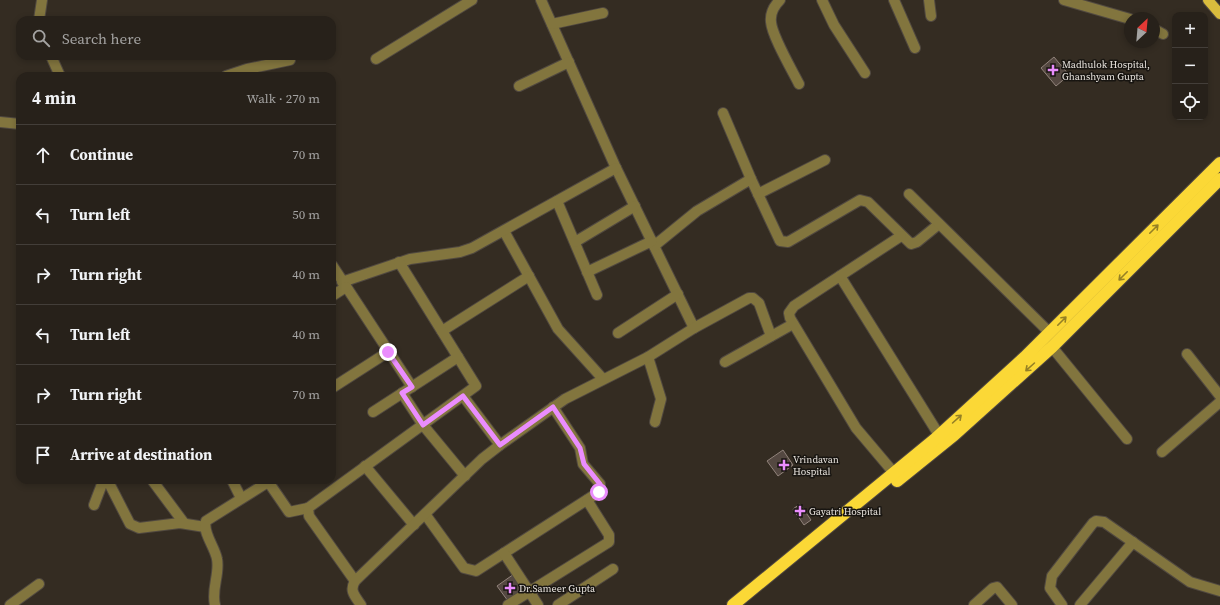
<!DOCTYPE html>
<meta charset="utf-8">
<style>
:root{--surface:#27211a;--page:#332e27;--text:#f1f3f6;--muted:#a4a3a2;--line:#433e39}
body{margin:0;font-family:"Source Serif 4",serif;background:var(--page);color:var(--text)}
.controls{position:absolute;right:12px;top:12px;display:grid;overflow:hidden;border-radius:8px;box-shadow:0 2px 6px #0003}
.controls button{width:36px;height:36px;display:grid;place-items:center;padding:0;border:0;border-bottom:1px solid var(--line);background:var(--surface);color:var(--text);font:20px sans-serif}
.compass{position:absolute;left:1124px;top:12px;width:36px;height:36px;border-radius:50%;background:var(--surface);box-shadow:0 2px 6px #0003;rotate:26deg}
.stop{position:absolute;width:12px;height:12px;margin:-9px;border:3px solid #ea8dfd;border-radius:50%;background:#fff}
.stop.end{background:#ea8dfd;border-color:#fff;box-shadow:0 1px 4px #0008}
.list{margin:0;padding:0;list-style:none}
h2{display:flex;justify-content:space-between;align-items:center;height:52px;margin:0;padding:0 16px;font-size:17px}
h2 small{font-size:13px;font-weight:400;color:var(--muted)}
.list li{display:grid;grid-template-columns:26px 1fr auto;gap:12px;align-items:center;box-sizing:border-box;height:60px;padding:0 16px;border-top:1px solid var(--line)}
.list b{display:block;font-size:15px;white-space:nowrap}
.list em{font-size:13px;font-style:normal;color:var(--muted)}
.icon{flex:none;width:22px;height:22px;fill:none;stroke:currentColor;stroke-width:2;stroke-linecap:round;stroke-linejoin:round}
.map{position:relative;flex:none;width:1220px;height:605px;overflow:hidden}
.search{position:absolute;background:var(--surface);box-shadow:0 2px 6px #0003;left:16px;top:16px;width:320px;height:44px;display:flex;align-items:center;gap:10px;box-sizing:border-box;padding:0 14px;border-radius:12px;color:var(--muted);font-size:15px}
.panel{position:absolute;background:var(--surface);box-shadow:0 2px 6px #0003;left:16px;top:72px;width:320px;height:412px;border-radius:12px}
.map>svg:first-child{display:block}
.building{fill:#544841;stroke:#91837b}
.lines{fill:none;stroke-linecap:round;stroke-linejoin:round}
.minor-casing{stroke:#514940;stroke-width:12}
.major-casing{stroke:#514940;stroke-width:12}
.highway-casing{stroke:#514940;stroke-width:14}
.minor{stroke:#82753e;stroke-width:10}
.major{stroke:#d9bc3d;stroke-width:10}
.highway{stroke:#fbd836;stroke-width:12}
.oneway{stroke:#958025}
.route{stroke:#ea8dfd;stroke-width:5}
.poi-dot{fill:#ea8dfd;stroke:#181511;stroke-width:1.5}
.labels{text-anchor:middle;dominant-baseline:central;stroke-width:3;stroke-linejoin:round;paint-order:stroke}
.poi-label{font-size:10px;fill:#e9e4de;stroke:#181511;text-anchor:start}
</style>
<div class="map">
<svg width="1220" height="605" viewBox="0 0 1220 605">
<rect width="100%" height="100%" fill="#342c22"/>
<g class="building">
<path d="M1054,57L1069,75L1056,86L1041,68Z"/>
<path d="M783,450L793,465L778,476L767,461Z"/>
<path d="M800,504L811,520L804,525L793,509Z"/>
<path d="M514,574L524,589L508,601L497,586Z"/>
</g>
<g class="lines">
<g class="minor-casing">
<g id="minor">
<path d="M541,0L616,168L694,328"/>
<path d="M780,0C774,6 770,14 771,22C772,36 792,70 799,84"/>
<path d="M822,0L834,25L865,73"/>
<path d="M894,0L915,48"/>
<path d="M929,0L931,16"/>
<path d="M1064,0L1130,19"/>
<path d="M39,20L42,0"/>
<path d="M552,24L603,13"/>
<path d="M1154,29L1163,34"/>
<path d="M51,56L60,76"/>
<path d="M376,59L472,0"/>
<path d="M226,76L247,69L290,60"/>
<path d="M519,86L569,62"/>
<path d="M723,113L751,179L780,241L788,242L860,200L868,202L911,244L917,242L939,224"/>
<path d="M0,122L20,124"/>
<path d="M758,194L825,160"/>
<path d="M909,194L1050,333"/>
<path d="M557,201L597,295"/>
<path d="M504,231L558,329L603,379"/>
<path d="M575,242L635,206"/>
<path d="M654,246L697,211L751,179"/>
<path d="M332,265L412,387"/>
<path d="M587,272L652,241"/>
<path d="M840,276L939,435"/>
<path d="M342,282L410,259L460,252L472,248L616,168"/>
<path d="M332,296L346,287"/>
<path d="M442,331L529,276"/>
<path d="M618,333L678,294"/>
<path d="M1052,347L1127,439"/>
<path d="M1187,354L1220,396"/>
<path d="M648,357L661,399L655,422"/>
<path d="M725,362L793,324"/>
<path d="M332,388L388,352"/>
<path d="M402,393L423,425L465,476"/>
<path d="M463,396L500,445"/>
<path d="M373,412L458,357"/>
<path d="M1162,452L1220,402"/>
<path d="M365,466L414,525"/>
<path d="M894,473L856,428L790,318L789,313L794,306L901,236"/>
<path d="M152,480L184,523"/>
<path d="M232,480L241,498"/>
<path d="M267,480L289,512L308,508"/>
<path d="M94,505L102,484L106,482L109,483L130,524L139,528L180,523L205,527"/>
<path d="M425,514L464,568L476,571L599,492L600,484L583,464L580,448L553,407"/>
<path d="M504,553L538,605"/>
<path d="M355,581L309,516L308,508L476,386L399,262"/>
<path d="M10,605L39,584"/>
<path d="M215,605C211,589 220,574 217,559C215,547 202,532 206,521L268,482"/>
<path d="M361,605C355,596 349,591 355,581L482,459L500,445L565,399L648,357L694,328L749,298H753L759,303L771,336"/>
<path d="M508,605L609,542V535L587,500"/>
<path d="M558,605L613,569"/>
<path d="M974,605L993,588L997,587L1012,605"/>
<path d="M1062,605L1050,588L1052,576L1093,523L1096,521L1104,522L1190,582L1220,591"/>
<path d="M1080,605L1133,542"/>
</g>
</g>
<g class="major-casing">
<path id="major" d="M1208,0L1220,14"/>
</g>
<g class="highway-casing">
<g id="highway">
<path d="M897,481L954,435L1052,347L1220,179"/>
<path d="M733,605L934,440L1025,357L1220,163"/>
</g>
</g>
<use href="#minor" class="minor"/>
<use href="#major" class="major"/>
<use href="#highway" class="highway"/>
</g>
<defs><path id="oneway-shaft" d="M-6 0H5M1.5-3L5.5 0L1.5 3" fill="none" stroke-width="1.6" stroke-linecap="round" stroke-linejoin="round"/></defs>
<g class="oneway">
<use href="#oneway-shaft" transform="translate(1154 229) rotate(-45)"/>
<use href="#oneway-shaft" transform="translate(1123 276) rotate(135)"/>
<use href="#oneway-shaft" transform="translate(1062 321) rotate(-45)"/>
<use href="#oneway-shaft" transform="translate(1030 367) rotate(138)"/>
<use href="#oneway-shaft" transform="translate(957 419) rotate(-42)"/>
</g>
<g class="lines">
<path class="route" d="M388,352L412,387L402,393L423,425L463,396L500,445L553,407L580,448L584,464L600,484L599,492"/>
</g>
<g class="poi-dot">
<path d="M1051 64h4v4h4v4h-4v4h-4v-4h-4v-4h4z"/>
<path d="M782 459h4v4h4v4h-4v4h-4v-4h-4v-4h4z"/>
<path d="M798 505h4v4h4v4h-4v4h-4v-4h-4v-4h4z"/>
<path d="M508 582h4v4h4v4h-4v4h-4v-4h-4v-4h4z"/>
</g>
<g class="labels">
<g class="poi-label">
<text x="1062" y="64">Madhulok Hospital,<tspan x="1062" dy="12">Ghanshyam Gupta</tspan></text>
<text x="793" y="459">Vrindavan<tspan x="793" dy="12">Hospital</tspan></text>
<text x="809" y="511">Gayatri Hospital</text>
<text x="519" y="588">Dr.Sameer Gupta</text>
</g>
</g>
</svg>
<div class="controls">
<button>+</button>
<button>−</button>
<button><svg class="icon" aria-label="locate" viewBox="0 0 24 24"><circle cx="12" cy="12" r="6"/><path d="M12 2v4M12 18v4M2 12h4M18 12h4"/></svg></button>
</div>
<svg class="compass" viewBox="-18 -18 36 36"><path d="M0-13l5 13h-10z" fill="#e53935"/><path d="M0 13l5-13h-10z" fill="#a4a3a2"/></svg>
<div class="stop" style="left:599px;top:492px"></div>
<div class="stop end" style="left:388px;top:352px"></div>
<div class="search"><svg class="icon" aria-label="search" viewBox="0 0 24 24"><circle cx="10" cy="10" r="6"/><path d="M15 15l6 6"/></svg>Search here</div>
<section class="panel">
<h2>4 min<small>Walk · 270 m</small></h2>
<ul class="list">
<li><svg class="icon" aria-label="ahead" viewBox="0 0 24 24"><path d="M12 20V5M6 11l6-6 6 6"/></svg><div><b>Continue</b></div><em>70 m</em></li>
<li><svg class="icon" aria-label="left" viewBox="0 0 24 24"><path d="M17 20v-9H6M10 6l-5 5 5 5"/></svg><div><b>Turn left</b></div><em>50 m</em></li>
<li><svg class="icon" aria-label="right" viewBox="0 0 24 24"><path d="M7 20v-9h11M14 6l5 5-5 5"/></svg><div><b>Turn right</b></div><em>40 m</em></li>
<li><svg class="icon" aria-label="left" viewBox="0 0 24 24"><path d="M17 20v-9H6M10 6l-5 5 5 5"/></svg><div><b>Turn left</b></div><em>40 m</em></li>
<li><svg class="icon" aria-label="right" viewBox="0 0 24 24"><path d="M7 20v-9h11M14 6l5 5-5 5"/></svg><div><b>Turn right</b></div><em>70 m</em></li>
<li><svg class="icon" aria-label="arrive" viewBox="0 0 24 24"><path d="M6 21V4h12l-3 4 3 4H6"/></svg><div><b>Arrive at destination</b></div></li>
</ul>
</section>
</div>
